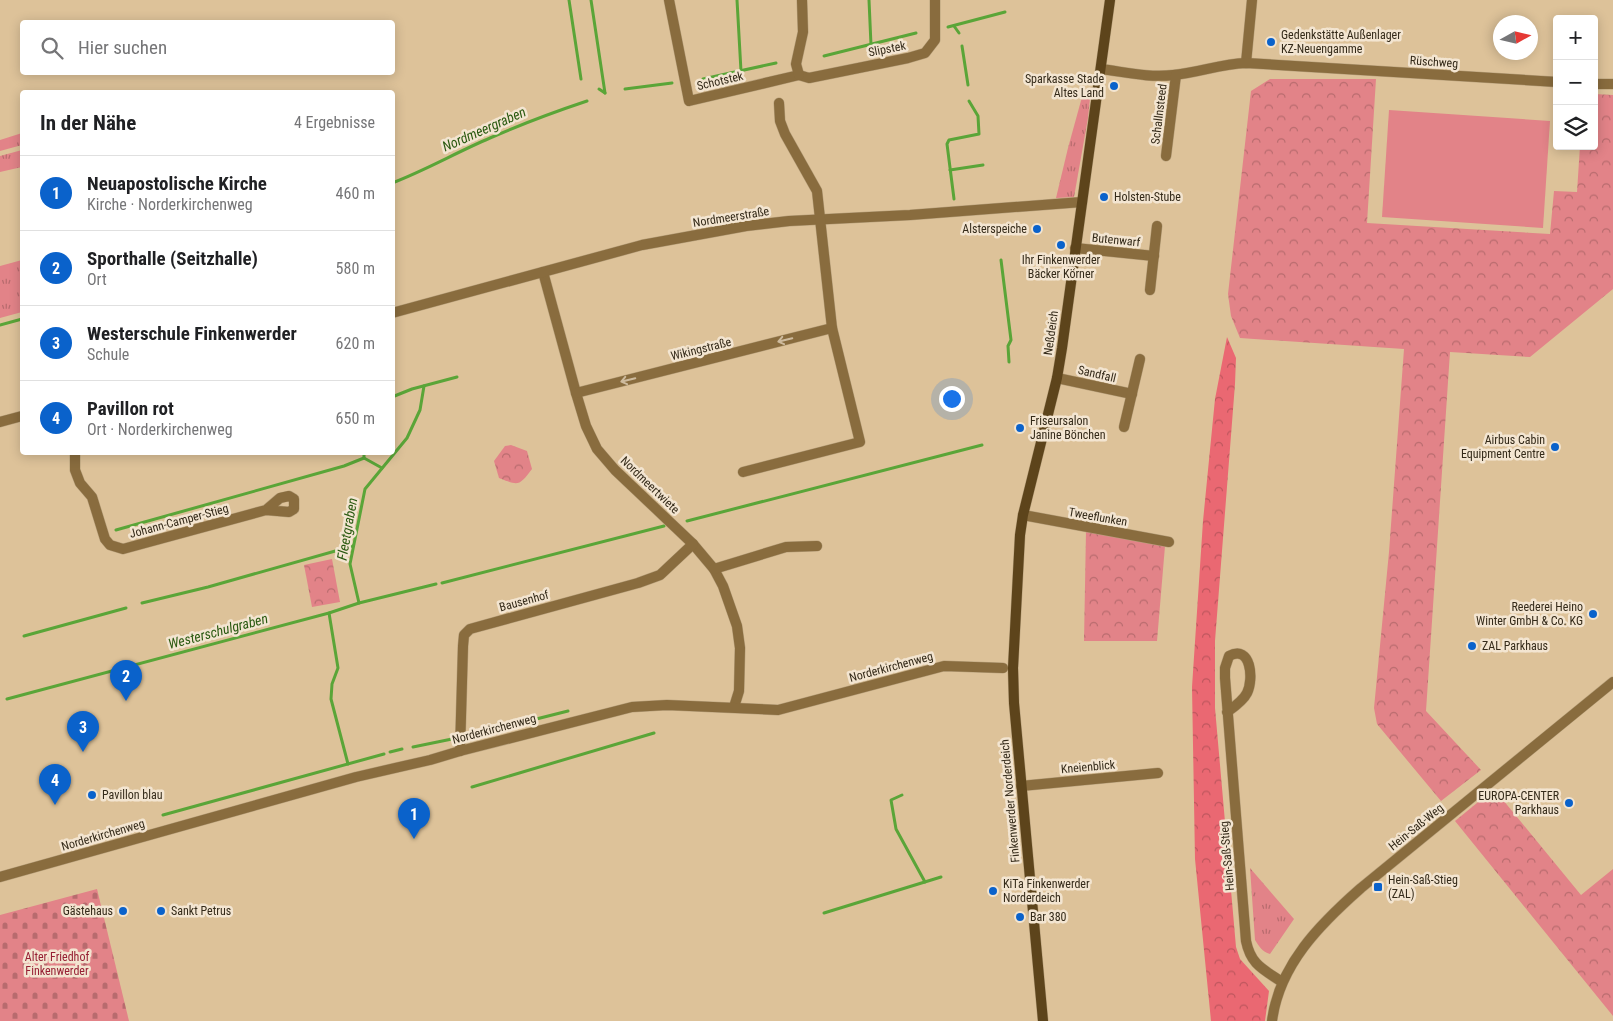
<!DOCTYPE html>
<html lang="de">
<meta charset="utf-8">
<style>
:root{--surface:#fff;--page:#f2f2f2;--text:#202124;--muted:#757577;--line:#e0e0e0;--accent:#0a62cb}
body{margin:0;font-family:"Roboto Condensed",sans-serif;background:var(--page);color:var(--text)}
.controls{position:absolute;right:15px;top:15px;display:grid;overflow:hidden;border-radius:5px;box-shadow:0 2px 12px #0003}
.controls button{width:45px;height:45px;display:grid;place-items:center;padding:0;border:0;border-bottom:1px solid var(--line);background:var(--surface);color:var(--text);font:25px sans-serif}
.compass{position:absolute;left:1493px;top:15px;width:45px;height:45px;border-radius:50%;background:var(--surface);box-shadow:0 2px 12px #0003;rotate:82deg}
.you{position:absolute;left:951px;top:398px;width:18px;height:18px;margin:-12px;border:4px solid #fff;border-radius:50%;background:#1a73e8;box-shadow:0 0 0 8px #1a73e833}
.badge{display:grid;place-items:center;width:32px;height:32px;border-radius:50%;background:var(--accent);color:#fff;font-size:16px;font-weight:700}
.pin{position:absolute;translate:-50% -41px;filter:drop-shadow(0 1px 2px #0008)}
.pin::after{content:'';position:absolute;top:26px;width:18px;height:15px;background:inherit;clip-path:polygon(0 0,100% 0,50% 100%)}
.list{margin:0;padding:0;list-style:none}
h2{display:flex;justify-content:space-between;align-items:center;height:65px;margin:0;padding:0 20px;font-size:21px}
h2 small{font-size:16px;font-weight:400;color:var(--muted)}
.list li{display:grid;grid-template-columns:32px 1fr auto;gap:15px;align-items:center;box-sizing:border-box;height:75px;padding:0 20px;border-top:1px solid var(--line)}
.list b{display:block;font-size:19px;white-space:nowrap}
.list p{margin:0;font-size:16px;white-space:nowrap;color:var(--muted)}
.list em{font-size:16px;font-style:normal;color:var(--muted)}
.icon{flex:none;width:28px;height:28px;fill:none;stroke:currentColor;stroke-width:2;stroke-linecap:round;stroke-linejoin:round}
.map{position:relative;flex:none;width:1613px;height:1021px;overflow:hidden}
.search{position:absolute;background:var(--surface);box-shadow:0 2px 12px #0003;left:20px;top:20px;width:375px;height:55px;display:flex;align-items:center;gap:12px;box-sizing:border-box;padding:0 18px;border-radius:5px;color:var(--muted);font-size:19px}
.panel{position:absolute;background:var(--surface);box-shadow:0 2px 12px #0003;left:20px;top:90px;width:375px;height:365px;border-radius:5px}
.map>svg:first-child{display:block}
.grass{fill:url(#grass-tufts)}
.forest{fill:url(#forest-crowns)}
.cemetery{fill:url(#cemetery-stones)}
.park{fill:url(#park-crowns)}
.pitch{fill:#e28388}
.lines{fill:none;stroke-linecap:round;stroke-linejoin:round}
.stream{stroke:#5aa538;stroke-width:3}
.street-casing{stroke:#b8a17d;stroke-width:11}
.secondary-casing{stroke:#b8a17d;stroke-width:11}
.street{stroke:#896c3e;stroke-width:10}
.secondary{stroke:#5d441b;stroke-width:10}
.oneway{stroke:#cebb9e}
.poi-dot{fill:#0a62cb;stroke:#f3e5d1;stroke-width:2}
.labels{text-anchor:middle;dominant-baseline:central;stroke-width:5;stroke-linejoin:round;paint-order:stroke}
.poi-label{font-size:12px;fill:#342a19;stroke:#f3e5d1;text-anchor:start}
.street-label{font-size:12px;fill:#342a19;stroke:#f3e5d1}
.park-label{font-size:12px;fill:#961f33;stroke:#f3e5d1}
.water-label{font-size:14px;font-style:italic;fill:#295910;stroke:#f3e5d1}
</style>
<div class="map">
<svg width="1613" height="1021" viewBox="0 0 1613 1021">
<defs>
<pattern id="grass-tufts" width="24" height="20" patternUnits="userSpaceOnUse" patternTransform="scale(1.25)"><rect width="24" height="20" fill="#e28388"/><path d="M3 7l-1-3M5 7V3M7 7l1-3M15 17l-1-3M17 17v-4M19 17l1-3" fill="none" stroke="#b86b6e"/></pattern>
<pattern id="forest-crowns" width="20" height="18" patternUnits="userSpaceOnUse" patternTransform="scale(1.25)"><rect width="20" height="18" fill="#ea6872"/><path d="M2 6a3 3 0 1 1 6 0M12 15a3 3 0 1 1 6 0" fill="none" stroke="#be565d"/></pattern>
<pattern id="cemetery-stones" width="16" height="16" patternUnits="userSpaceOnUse" patternTransform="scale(1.25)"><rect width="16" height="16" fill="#e28388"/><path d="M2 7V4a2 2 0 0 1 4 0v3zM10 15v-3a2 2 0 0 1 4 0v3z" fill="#b86b6e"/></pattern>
<pattern id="park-crowns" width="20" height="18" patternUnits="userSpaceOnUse" patternTransform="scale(1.25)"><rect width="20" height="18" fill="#e28388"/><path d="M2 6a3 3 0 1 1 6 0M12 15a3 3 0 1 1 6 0" fill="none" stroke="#b86b6e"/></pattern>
</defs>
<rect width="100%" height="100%" fill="#ddc299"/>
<g class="grass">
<path d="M1086,95L1090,98L1088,118L1074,197L1056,198L1068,148L1082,97Z"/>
<path d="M22,133V145L0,151V140Z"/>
<path d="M22,150V167L0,172V156Z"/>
<path d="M22,260V312L0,318V266Z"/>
<path d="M1250,868L1294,919L1270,954C1262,952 1259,946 1255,940Z"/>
</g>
<path class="forest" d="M1227,337L1236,358L1235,384L1215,641V708L1236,947L1240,959L1269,991L1265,1021H1211L1195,859L1192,687L1203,521L1215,399Z"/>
<path class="cemetery" d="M97,889L129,1021H0V915Z"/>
<g class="park">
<path d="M1270,79H1376L1367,223L1550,234L1554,191L1577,192L1580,146H1594V94L1613,95V289L1530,357L1450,352L1426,711L1481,770L1441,801L1377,724L1374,708L1389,552L1404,349L1240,338L1231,316L1228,294L1251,91Z"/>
<path d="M511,445L527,451L532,469C519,486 519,486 499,478L494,461L505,446Z"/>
<path d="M1086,531L1165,546L1157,641H1084Z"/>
<path d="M332,559L340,602L312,607L304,565Z"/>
<path d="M1494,789L1581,895L1613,869V1016L1455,821Z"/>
</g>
<path class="pitch" d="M1389,110L1550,121L1543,228L1382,217Z"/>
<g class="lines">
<g class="stream">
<path d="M569,0L581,79"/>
<path d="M591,0L605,93"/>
<path d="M737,0L741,71"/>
<path d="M869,0L871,45"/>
<path d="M954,26L959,33"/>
<path d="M948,27L1005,12"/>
<path d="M962,46L968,85"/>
<path d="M824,56L916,33"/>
<path d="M703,79L776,63"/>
<path d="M599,89L605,93"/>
<path d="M625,89L672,83"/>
<path d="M950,170L983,165"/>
<path d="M392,183C426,170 457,152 490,138C522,124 554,112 587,101"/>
<path d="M954,199L947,144L949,140L979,134L978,116L969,101"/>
<path d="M1001,260L1011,340L1008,346L1009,362"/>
<path d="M0,325L22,319"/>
<path d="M392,397L412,389L457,377"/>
<path d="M364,452V458L382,468"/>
<path d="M687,521L982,445"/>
<path d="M116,530L344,466L364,458"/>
<path d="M442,583L664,526"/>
<path d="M142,603L208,587L353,546"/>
<path d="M359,603L350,564L365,489L407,438L420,410L424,386"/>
<path d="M329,613L338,668L332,684L331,699L348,764"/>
<path d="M24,636L126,608"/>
<path d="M7,699L329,613L359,603L436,584"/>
<path d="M469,736L568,711"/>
<path d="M413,747L452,739"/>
<path d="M390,752L402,749"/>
<path d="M472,787L654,733"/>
<path d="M902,795L891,800L896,829L925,882"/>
<path d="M163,815L384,754"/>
<path d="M824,913L941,877"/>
</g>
<g class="street-casing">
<g id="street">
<path d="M669,0L689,101L799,75"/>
<path d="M1246,63L1252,0"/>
<path d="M1101,69C1125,72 1149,78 1173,75C1198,73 1220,64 1246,63L1557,82"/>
<path d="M799,75L809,78L908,58L925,53L935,40V0"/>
<path d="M799,75L796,64L803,32L802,0"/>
<path d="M1594,84H1613"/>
<path d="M1166,156L1176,75"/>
<path d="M1075,248L1154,256"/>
<path d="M543,272L576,393L586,426L597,449L615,470L693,544L714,569L723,586L737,626L740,648L739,691L734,707"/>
<path d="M1150,290L1157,226"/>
<path d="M392,313L642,245L746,226L789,221L910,215L1082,202"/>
<path d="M1057,378L1132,394"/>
<path d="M576,393L832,328"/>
<path d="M0,422L22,416"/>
<path d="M1124,427L1140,359"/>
<path d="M75,452V470L80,483L92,497L105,539L110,545L123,549L266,510L289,512L294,509V499L289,496L280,498L266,510"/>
<path d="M743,472L860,442L832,328L817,191L785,134L780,121L779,103"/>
<path d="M1023,515L1169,542"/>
<path d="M714,569L786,547L817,546"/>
<path d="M1227,712C1234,707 1243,701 1247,693C1254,679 1251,644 1229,656L1225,668V678L1246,941C1251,965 1263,969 1282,982"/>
<path d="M460,751L463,646L464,635L470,629L638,583L660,575L693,544"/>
<path d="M1021,786L1158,773"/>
<path d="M0,877L356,777L430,760L460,751L632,707L667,705L778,710L944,666L1003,668"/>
<path d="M1272,1021C1279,965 1320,924 1361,888L1613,682"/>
</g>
</g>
<g class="secondary-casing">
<path id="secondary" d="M1043,1021L1014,703L1013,668L1020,535L1023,515L1057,378L1062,348L1110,0"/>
</g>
<use href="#street" class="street"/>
<use href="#secondary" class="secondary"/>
</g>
<defs><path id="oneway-shaft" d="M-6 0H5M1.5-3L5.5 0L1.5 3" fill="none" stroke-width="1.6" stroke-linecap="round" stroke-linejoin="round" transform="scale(1.25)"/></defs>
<g class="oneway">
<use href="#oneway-shaft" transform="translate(785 340) rotate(166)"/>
<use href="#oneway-shaft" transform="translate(628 380) rotate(166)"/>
</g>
<g class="poi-dot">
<circle cx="1271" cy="42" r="5"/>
<circle cx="1114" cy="86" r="5"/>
<circle cx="1104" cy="197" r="5"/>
<circle cx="1037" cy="229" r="5"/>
<circle cx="1061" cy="245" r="5"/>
<circle cx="1020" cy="428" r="5"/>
<circle cx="1555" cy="447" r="5"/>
<circle cx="1593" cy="614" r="5"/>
<circle cx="1472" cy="646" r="5"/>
<circle cx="92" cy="795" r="5"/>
<circle cx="1569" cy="803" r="5"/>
<rect x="1373" y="882" width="10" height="10" rx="2.5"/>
<circle cx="993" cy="891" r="5"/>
<circle cx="123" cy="911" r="5"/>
<circle cx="161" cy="911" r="5"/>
<circle cx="1020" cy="917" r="5"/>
</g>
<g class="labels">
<g class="poi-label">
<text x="1281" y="35">Gedenkstätte Außenlager<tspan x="1281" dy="14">KZ-Neuengamme</tspan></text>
<text x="1104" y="79" text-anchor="end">Sparkasse Stade<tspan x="1104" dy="14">Altes Land</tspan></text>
<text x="1114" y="197">Holsten-Stube</text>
<text x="1027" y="229" text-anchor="end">Alsterspeiche</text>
<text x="1061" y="260" text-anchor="middle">Ihr Finkenwerder<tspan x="1061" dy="14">Bäcker Körner</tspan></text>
<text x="1030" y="421">Friseursalon<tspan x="1030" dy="14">Janine Bönchen</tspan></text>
<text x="1545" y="440" text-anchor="end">Airbus Cabin<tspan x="1545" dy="14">Equipment Centre</tspan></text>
<text x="1583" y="607" text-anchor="end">Reederei Heino<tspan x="1583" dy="14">Winter GmbH &amp; Co. KG</tspan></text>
<text x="1482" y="646">ZAL Parkhaus</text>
<text x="102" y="795">Pavillon blau</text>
<text x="1559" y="796" text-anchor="end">EUROPA-CENTER<tspan x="1559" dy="14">Parkhaus</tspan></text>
<text x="1388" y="880">Hein-Saß-Stieg<tspan x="1388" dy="14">(ZAL)</tspan></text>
<text x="1003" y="884">KiTa Finkenwerder<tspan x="1003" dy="14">Norderdeich</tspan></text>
<text x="113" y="911" text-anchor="end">Gästehaus</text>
<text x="171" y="911">Sankt Petrus</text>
<text x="1030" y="917">Bar 380</text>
</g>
<g class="street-label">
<text transform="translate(887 49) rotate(-11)">Slipstek</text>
<text transform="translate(1434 62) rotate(4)">Rüschweg</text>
<text transform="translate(720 81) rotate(-13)">Schotstek</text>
<text transform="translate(1159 114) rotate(-83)">Schallnsteed</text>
<text transform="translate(731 217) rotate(-9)">Nordmeerstraße</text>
<text transform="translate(1116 240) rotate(6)">Butenwarf</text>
<text transform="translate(1051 333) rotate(-82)">Neßdeich</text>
<text transform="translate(701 349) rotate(-14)">Wikingstraße</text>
<text transform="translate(1097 374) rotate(13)">Sandfall</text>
<text transform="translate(650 485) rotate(44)">Nordmeertwiete</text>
<text transform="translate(1098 517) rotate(10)">Tweeflunken</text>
<text transform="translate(179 521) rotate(-15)">Johann-Camper-Stieg</text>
<text transform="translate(524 601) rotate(-15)">Bausenhof</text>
<text transform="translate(891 667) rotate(-15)">Norderkirchenweg</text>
<text transform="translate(494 729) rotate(-15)">Norderkirchenweg</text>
<text transform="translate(1088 767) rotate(-5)">Kneienblick</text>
<text transform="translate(1010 801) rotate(-95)">Finkenwerder Norderdeich</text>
<text transform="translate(1416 827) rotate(-39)">Hein-Saß-Weg</text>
<text transform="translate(103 835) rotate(-16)">Norderkirchenweg</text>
<text transform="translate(1227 856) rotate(-95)">Hein-Saß-Stieg</text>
</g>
<g class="park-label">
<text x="57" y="957">Alter Friedhof<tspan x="57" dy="14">Finkenwerder</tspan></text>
</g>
<g class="water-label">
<text transform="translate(484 129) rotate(-24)">Nordmeergraben</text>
<text transform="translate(347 529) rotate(-80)">Fleetgraben</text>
<text transform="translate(218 631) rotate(-15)">Westerschulgraben</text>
</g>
</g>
</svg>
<div class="controls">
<button>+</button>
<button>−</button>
<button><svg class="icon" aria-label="layers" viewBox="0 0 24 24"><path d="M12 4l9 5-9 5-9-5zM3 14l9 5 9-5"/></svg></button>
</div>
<svg class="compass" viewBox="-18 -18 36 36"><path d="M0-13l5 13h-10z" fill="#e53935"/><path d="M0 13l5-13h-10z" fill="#757577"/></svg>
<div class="you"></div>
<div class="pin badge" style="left:414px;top:839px">1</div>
<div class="pin badge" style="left:126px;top:701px">2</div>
<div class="pin badge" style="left:83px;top:752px">3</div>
<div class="pin badge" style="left:55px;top:805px">4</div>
<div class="search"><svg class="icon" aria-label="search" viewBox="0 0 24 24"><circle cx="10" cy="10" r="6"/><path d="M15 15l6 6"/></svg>Hier suchen</div>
<section class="panel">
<h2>In der Nähe<small>4 Ergebnisse</small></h2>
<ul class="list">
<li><span class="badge">1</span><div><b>Neuapostolische Kirche</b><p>Kirche · Norderkirchenweg</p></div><em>460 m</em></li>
<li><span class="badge">2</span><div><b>Sporthalle (Seitzhalle)</b><p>Ort</p></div><em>580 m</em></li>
<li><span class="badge">3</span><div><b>Westerschule Finkenwerder</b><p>Schule</p></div><em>620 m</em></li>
<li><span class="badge">4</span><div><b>Pavillon rot</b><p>Ort · Norderkirchenweg</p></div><em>650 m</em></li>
</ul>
</section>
</div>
